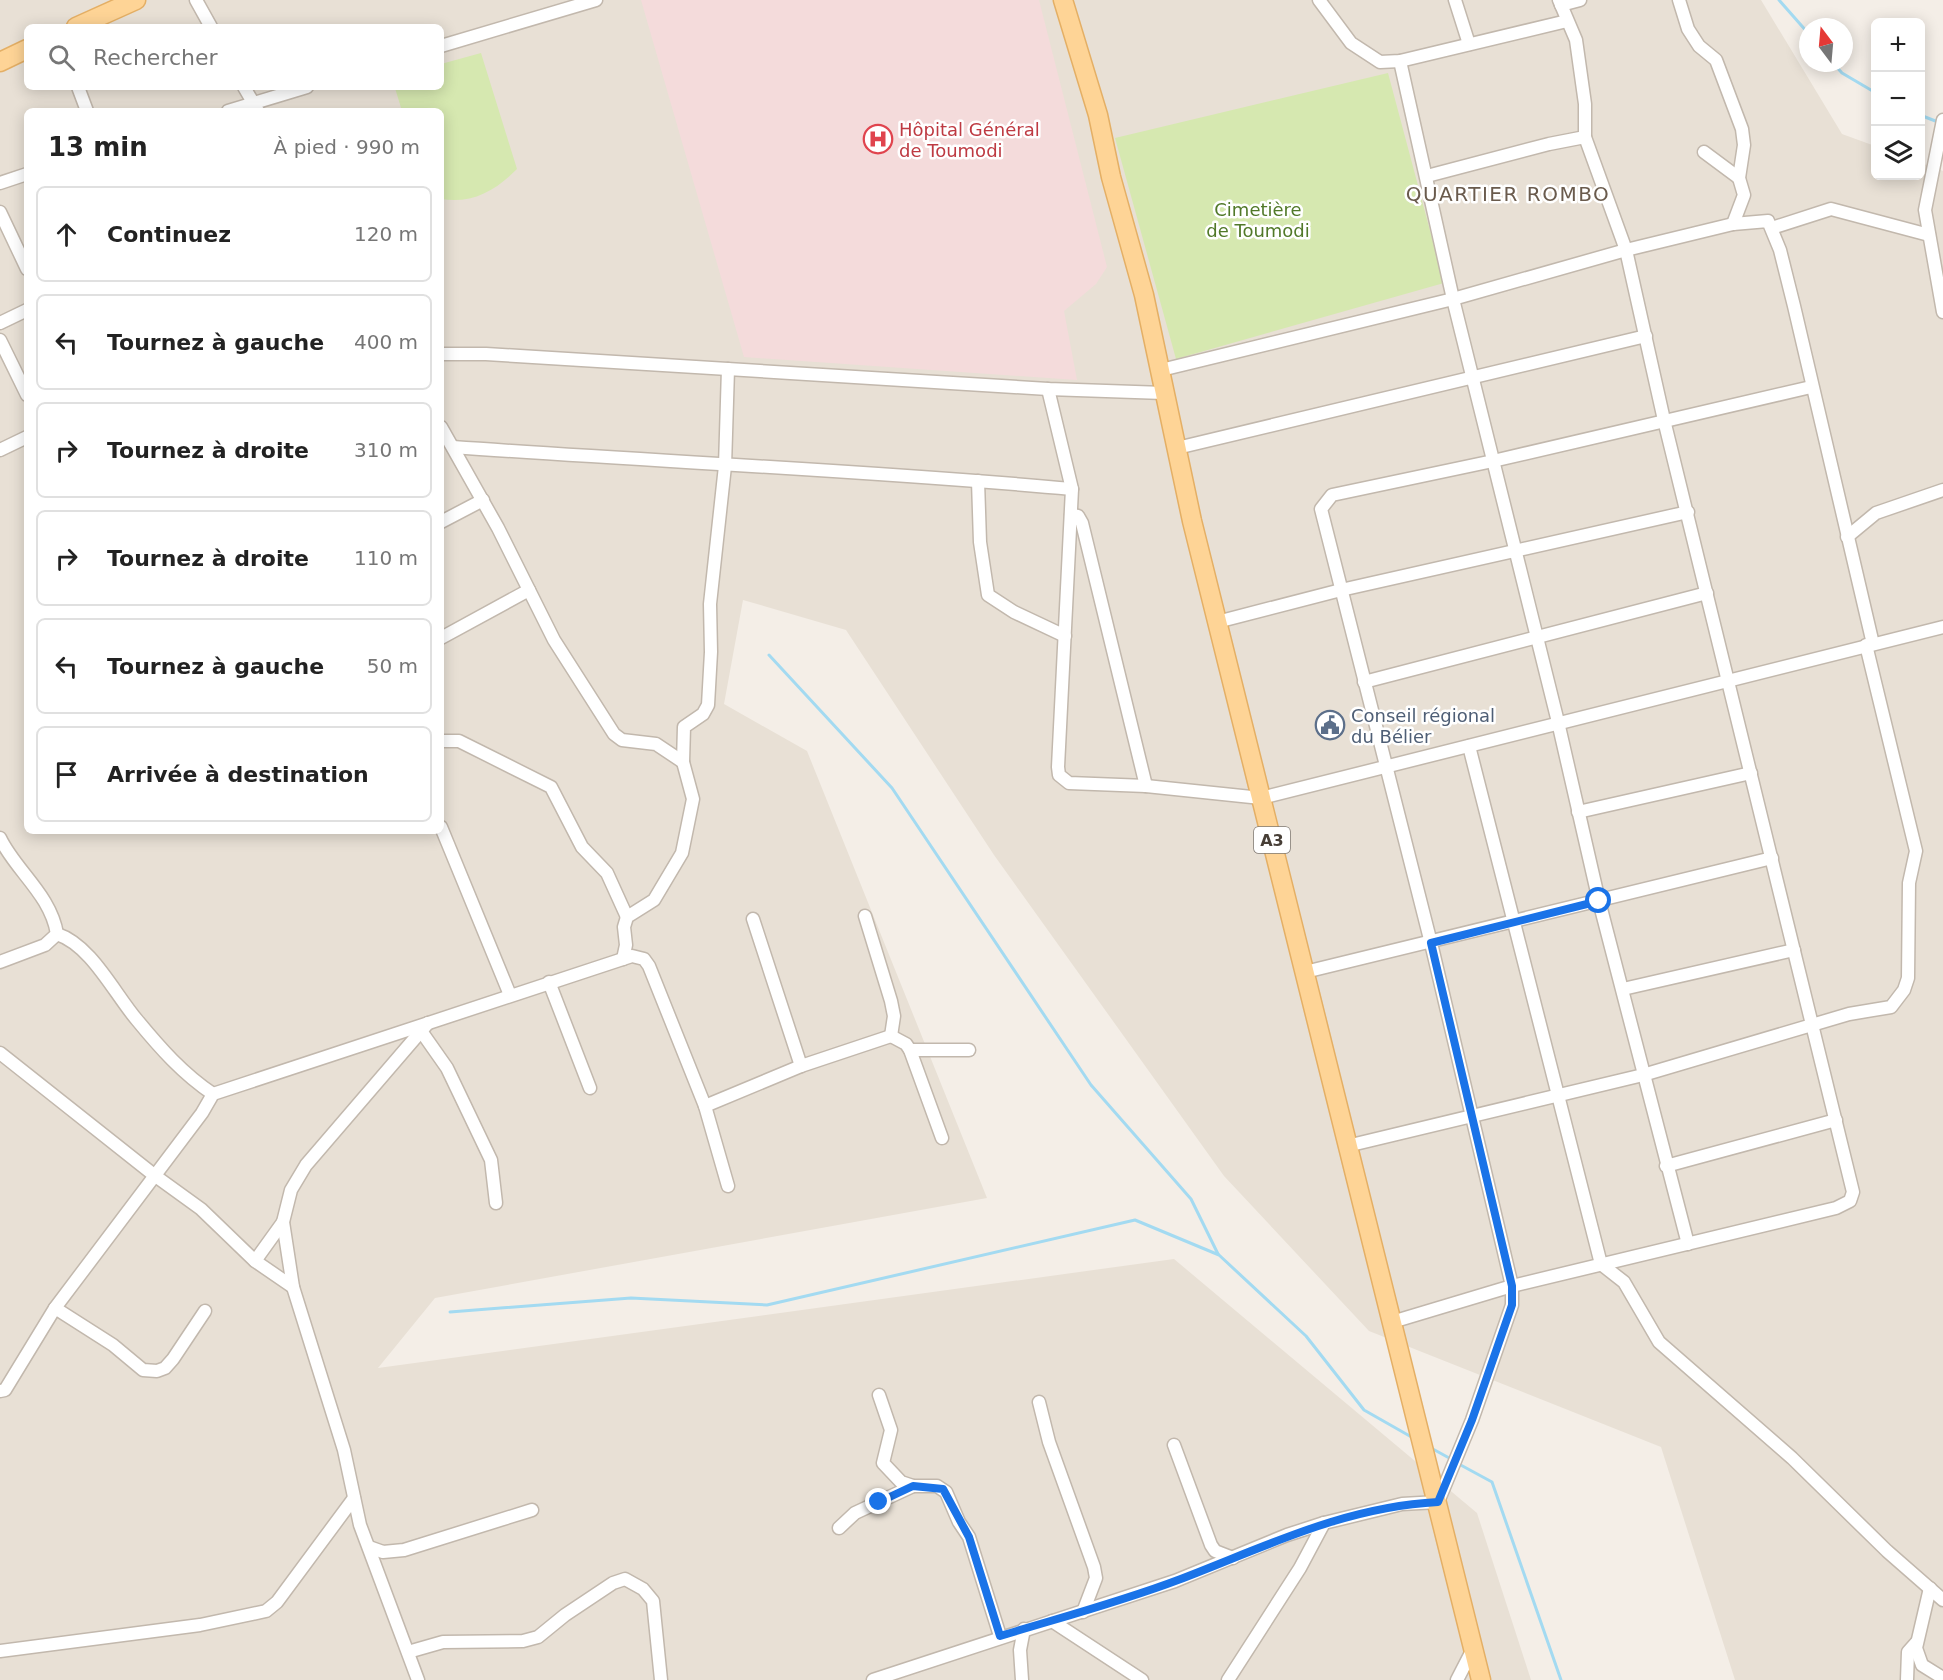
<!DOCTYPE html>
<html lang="fr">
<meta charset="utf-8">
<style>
:root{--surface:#fff;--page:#f2f2f2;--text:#222;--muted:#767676;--line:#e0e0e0}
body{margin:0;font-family:"DejaVu Sans",sans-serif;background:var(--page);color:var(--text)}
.controls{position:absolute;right:18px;top:18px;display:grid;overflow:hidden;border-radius:9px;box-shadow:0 3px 15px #0003}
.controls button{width:54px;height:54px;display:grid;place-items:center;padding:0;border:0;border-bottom:2px solid var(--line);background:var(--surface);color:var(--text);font:30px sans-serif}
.compass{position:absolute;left:1799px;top:18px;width:54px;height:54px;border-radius:50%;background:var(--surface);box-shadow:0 3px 15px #0003;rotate:344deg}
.stop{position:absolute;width:18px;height:18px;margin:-14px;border:4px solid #1a73e8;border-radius:50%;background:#fff}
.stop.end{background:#1a73e8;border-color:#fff;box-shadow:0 2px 6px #0008}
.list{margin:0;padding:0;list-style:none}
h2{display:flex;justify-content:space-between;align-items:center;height:78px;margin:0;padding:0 24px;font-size:26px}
h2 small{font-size:20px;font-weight:400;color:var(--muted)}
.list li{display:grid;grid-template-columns:39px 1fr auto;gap:18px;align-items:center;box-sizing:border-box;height:96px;margin:0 12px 12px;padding:0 12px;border:2px solid var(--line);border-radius:9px}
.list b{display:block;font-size:22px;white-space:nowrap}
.list em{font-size:20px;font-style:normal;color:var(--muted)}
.icon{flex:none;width:33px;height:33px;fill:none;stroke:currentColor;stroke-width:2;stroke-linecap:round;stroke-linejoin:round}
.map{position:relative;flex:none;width:1943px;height:1680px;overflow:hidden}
.search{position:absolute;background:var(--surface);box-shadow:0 3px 15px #0003;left:24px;top:24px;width:420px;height:66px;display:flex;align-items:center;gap:15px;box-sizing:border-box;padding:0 21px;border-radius:9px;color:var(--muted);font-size:22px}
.panel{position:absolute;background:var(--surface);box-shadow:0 3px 15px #0003;left:24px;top:108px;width:420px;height:726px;border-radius:9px}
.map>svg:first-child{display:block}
.residential{fill:#e8e0d5;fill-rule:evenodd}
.medical{fill:#f4dbdb}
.green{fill:#d6e8b0}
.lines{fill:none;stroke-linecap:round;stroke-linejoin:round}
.stream{stroke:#a3daf1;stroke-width:3}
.minor-casing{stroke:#c2b8ad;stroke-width:15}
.primary-casing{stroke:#e4af65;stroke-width:21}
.minor{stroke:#fff;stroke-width:12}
.primary{stroke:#fed496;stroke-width:18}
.route{stroke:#1a73e8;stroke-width:8}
.labels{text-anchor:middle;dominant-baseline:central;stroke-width:5;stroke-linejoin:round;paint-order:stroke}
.shield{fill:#fff;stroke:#7e7872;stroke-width:1.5}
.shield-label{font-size:16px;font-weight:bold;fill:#473e36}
.health-label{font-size:18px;fill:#be3a42;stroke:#fff;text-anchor:start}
.park-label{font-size:18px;fill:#517929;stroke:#fff}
.service-label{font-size:18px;fill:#4e5e75;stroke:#fff;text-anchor:start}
.neighbourhood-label{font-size:20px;letter-spacing:1.5px;fill:#6a5b4d;stroke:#fff}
</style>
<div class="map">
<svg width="1943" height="1680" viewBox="0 0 1943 1680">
<rect width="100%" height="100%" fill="#f4eee7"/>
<path class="residential" d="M0,0H1761L1842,134L1875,146L1876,176H1920L1921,163L1943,171V1680H1735L1661,1447L1369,1331L1224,1176L994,855L846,630L743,600L724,704L807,751L987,1198L435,1298L378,1368L1174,1259L1477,1513L1531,1680H0ZM27,27H441V87H27ZM27,111H441V831H27Z"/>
<path class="medical" d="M641,0H1039L1107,267L1096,284L1064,311L1077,380L744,357Z"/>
<g class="green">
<path d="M481,53L517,169C495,191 472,204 441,199V111H402L395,88L441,87V64Z"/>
<path d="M1388,73L1444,283L1176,359L1115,138Z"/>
</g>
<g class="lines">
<g class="stream">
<path d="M1779,0L1808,33"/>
<path d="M1833,63L1842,73L1876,93"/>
<path d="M1920,115L1938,122"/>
<path d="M769,655L892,788L1091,1085L1191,1199L1218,1254"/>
<path d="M450,1312L631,1298L767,1305L1135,1220L1219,1255L1306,1336L1364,1410L1415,1439"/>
<path d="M1431,1448L1451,1459"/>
<path d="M1457,1463L1492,1482L1561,1680"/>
</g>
<g class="minor-casing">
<g id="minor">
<path d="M196,0L211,27"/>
<path d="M1319,0L1351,43L1380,62L1400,61L1567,21"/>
<path d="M1455,0L1469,44"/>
<path d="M1679,0L1688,29L1699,46L1716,60L1742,129L1744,145L1739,178L1744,195L1733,224"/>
<path d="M1561,5L1580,0"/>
<path d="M441,46L596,0"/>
<path d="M1400,61L1453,299L1558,722L1599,901L1688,1244"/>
<path d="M78,87L87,111"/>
<path d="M244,87L258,111"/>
<path d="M228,111L307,87"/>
<path d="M1943,120L1925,210L1943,312"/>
<path d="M1704,152L1739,178"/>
<path d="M1427,176L1549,144L1585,137"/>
<path d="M0,183L27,174"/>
<path d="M0,212L27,269"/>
<path d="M1772,228L1831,209L1929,235"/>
<path d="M0,323L27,310"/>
<path d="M0,340L27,395"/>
<path d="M441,354H486L1048,389L1164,393"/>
<path d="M1161,370L1453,299L1626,250L1733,224L1768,221L1780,250L1794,306L1873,644"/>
<path d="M1048,389L1072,489L1058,767L1059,775L1069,783L1146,786L1261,798L1943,627"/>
<path d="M441,427L498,528L554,640L614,734L622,740L656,744L683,762"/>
<path d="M453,447C659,462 866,470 1072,489"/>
<path d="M1177,448L1646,336"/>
<path d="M0,450L27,437"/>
<path d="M978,481L980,542L988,595L1014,612L1065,636"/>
<path d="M1071,515L1078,516L1082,523L1146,786"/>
<path d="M441,522L483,500"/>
<path d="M1847,537L1876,513L1943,490"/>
<path d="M1217,622L1341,590L1688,512"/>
<path d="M441,638L529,590"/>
<path d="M1364,682L1707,593"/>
<path d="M441,741H459L551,787L582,847L607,873L627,917"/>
<path d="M1469,746L1601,1264L1624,1282L1659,1342L1792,1458L1887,1551L1943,1600"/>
<path d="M1578,812L1751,773"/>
<path d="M441,827L510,995"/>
<path d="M0,838C15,870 51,895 57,934L45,945L0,962"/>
<path d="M865,916L891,1001L894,1016L891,1036"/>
<path d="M753,919L801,1066"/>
<path d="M57,934C91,945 114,993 137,1020C160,1048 183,1074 213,1094"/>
<path d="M623,959L626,945L624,927L627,917L654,900L682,853L693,799L683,762L684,727L703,714L708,705L711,652L710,604L725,466L728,369"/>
<path d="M1305,972L1772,858"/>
<path d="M549,982L590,1088"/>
<path d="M1623,989L1794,950"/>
<path d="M421,1031L447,1068L491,1160L496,1203"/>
<path d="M910,1050H969"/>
<path d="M0,1053L154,1175L201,1209L255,1261L293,1287"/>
<path d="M705,1106L801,1066L891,1036L906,1044L910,1050L942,1138"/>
<path d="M1347,1146L1643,1075L1849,1014L1891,1007L1904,990L1908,978L1909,883L1916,851L1866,645"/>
<path d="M1666,1166L1836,1120"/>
<path d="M255,1261L283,1222"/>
<path d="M55,1308L113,1345L143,1370L157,1371L165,1368L173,1359L205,1311"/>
<path d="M1392,1322L1512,1286L1836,1208L1850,1201L1853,1192L1664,420L1626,250L1585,137V104L1576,40L1559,0"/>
<path d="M0,1391L5,1390L55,1308L202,1113L213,1094L632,956L644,959L649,966L705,1106L728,1186"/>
<path d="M879,1395L891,1430L883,1463L901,1482L913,1486H937L946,1492L959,1522L969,1537L1000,1636"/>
<path d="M1039,1402L1049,1442L1094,1567L1096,1578L1083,1612"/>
<path d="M1174,1445L1211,1545L1215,1551L1233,1558"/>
<path d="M839,1528L855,1513L913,1486"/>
<path d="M369,1547L383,1552L404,1550L532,1510"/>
<path d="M1930,1588L1916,1648L1922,1665L1943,1678"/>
<path d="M1052,1621L1142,1680"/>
<path d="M0,1651L200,1625L266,1611L277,1602L354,1498"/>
<path d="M408,1652L443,1642L523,1641L538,1637L565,1615L613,1583L625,1579L643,1589L653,1601L661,1680"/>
<path d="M418,1680L360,1525L344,1450L293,1287L283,1222L291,1190L306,1165L428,1023"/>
<path d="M873,1680L1175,1581L1287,1535L1324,1523L1402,1504L1438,1502L1472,1420L1512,1305V1286L1431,943L1321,509L1332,495L1493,461L1811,387"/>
<path d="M1022,1680L1020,1650L1024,1629"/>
<path d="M1228,1680L1300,1568L1324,1523"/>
<path d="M1457,1680L1473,1649"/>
<path d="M1907,1680L1908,1652L1916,1643"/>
</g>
</g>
<g class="primary-casing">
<g id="primary">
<path d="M1063,0L1098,115L1111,177L1144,295L1192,521L1481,1680"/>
<path d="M76,27L136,0"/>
<path d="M0,62L27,49"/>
</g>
</g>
<use href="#minor" class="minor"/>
<use href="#primary" class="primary"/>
</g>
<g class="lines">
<path class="route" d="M879,1502L913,1486L943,1489L969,1537L1000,1636C1059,1618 1120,1602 1178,1580C1265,1547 1343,1507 1438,1502L1472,1420L1512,1305V1286L1431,943L1599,901"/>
</g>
<defs>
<g id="hospital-ring" transform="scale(1.5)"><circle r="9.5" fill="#fff" stroke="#e0444e" stroke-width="1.5"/><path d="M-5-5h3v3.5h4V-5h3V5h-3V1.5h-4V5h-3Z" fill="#e0444e"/></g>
<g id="civic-ring" transform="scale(1.5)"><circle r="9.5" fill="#fff" stroke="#5c6f8a" stroke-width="1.5"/><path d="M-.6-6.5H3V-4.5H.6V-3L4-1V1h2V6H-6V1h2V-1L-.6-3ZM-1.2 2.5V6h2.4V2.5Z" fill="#5c6f8a"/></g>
</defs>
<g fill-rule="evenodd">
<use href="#hospital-ring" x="878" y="139"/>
<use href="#civic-ring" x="1330" y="725"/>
</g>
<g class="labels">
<rect class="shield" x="1254" y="827" width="36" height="26" rx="4.5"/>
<g class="shield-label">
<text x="1272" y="840">A3</text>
</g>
<g class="health-label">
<text x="899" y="129">Hôpital Général<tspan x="899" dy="21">de Toumodi</tspan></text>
</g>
<g class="park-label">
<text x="1258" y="209">Cimetière<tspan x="1258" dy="21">de Toumodi</tspan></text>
</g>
<g class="service-label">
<text x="1351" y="715">Conseil régional<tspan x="1351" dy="21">du Bélier</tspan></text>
</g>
<g class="neighbourhood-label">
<text x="1508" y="194">QUARTIER ROMBO</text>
</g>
</g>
</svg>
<div class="controls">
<button>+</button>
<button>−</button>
<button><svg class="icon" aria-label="layers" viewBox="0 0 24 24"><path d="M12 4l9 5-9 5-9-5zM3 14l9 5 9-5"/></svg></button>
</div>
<svg class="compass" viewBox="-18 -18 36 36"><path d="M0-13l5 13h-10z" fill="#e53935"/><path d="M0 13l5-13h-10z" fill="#767676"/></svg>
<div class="stop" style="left:1599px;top:901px"></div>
<div class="stop end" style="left:879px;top:1502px"></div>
<div class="search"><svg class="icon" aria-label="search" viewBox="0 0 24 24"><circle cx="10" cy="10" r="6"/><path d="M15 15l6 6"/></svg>Rechercher</div>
<section class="panel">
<h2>13 min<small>À pied · 990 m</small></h2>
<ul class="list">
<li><svg class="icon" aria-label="ahead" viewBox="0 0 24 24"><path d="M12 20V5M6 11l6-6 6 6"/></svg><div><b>Continuez</b></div><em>120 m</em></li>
<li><svg class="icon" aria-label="left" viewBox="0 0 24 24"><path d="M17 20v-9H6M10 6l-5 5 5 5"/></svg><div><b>Tournez à gauche</b></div><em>400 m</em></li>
<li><svg class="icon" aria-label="right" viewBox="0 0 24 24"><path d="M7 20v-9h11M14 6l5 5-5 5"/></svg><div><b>Tournez à droite</b></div><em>310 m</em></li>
<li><svg class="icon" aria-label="right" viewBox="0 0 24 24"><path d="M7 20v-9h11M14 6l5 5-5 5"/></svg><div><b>Tournez à droite</b></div><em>110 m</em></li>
<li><svg class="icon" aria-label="left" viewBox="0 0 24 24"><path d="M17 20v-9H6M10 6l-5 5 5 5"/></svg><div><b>Tournez à gauche</b></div><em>50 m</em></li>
<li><svg class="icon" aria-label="arrive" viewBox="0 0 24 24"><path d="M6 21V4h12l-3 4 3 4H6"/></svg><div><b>Arrivée à destination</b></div></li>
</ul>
</section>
</div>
